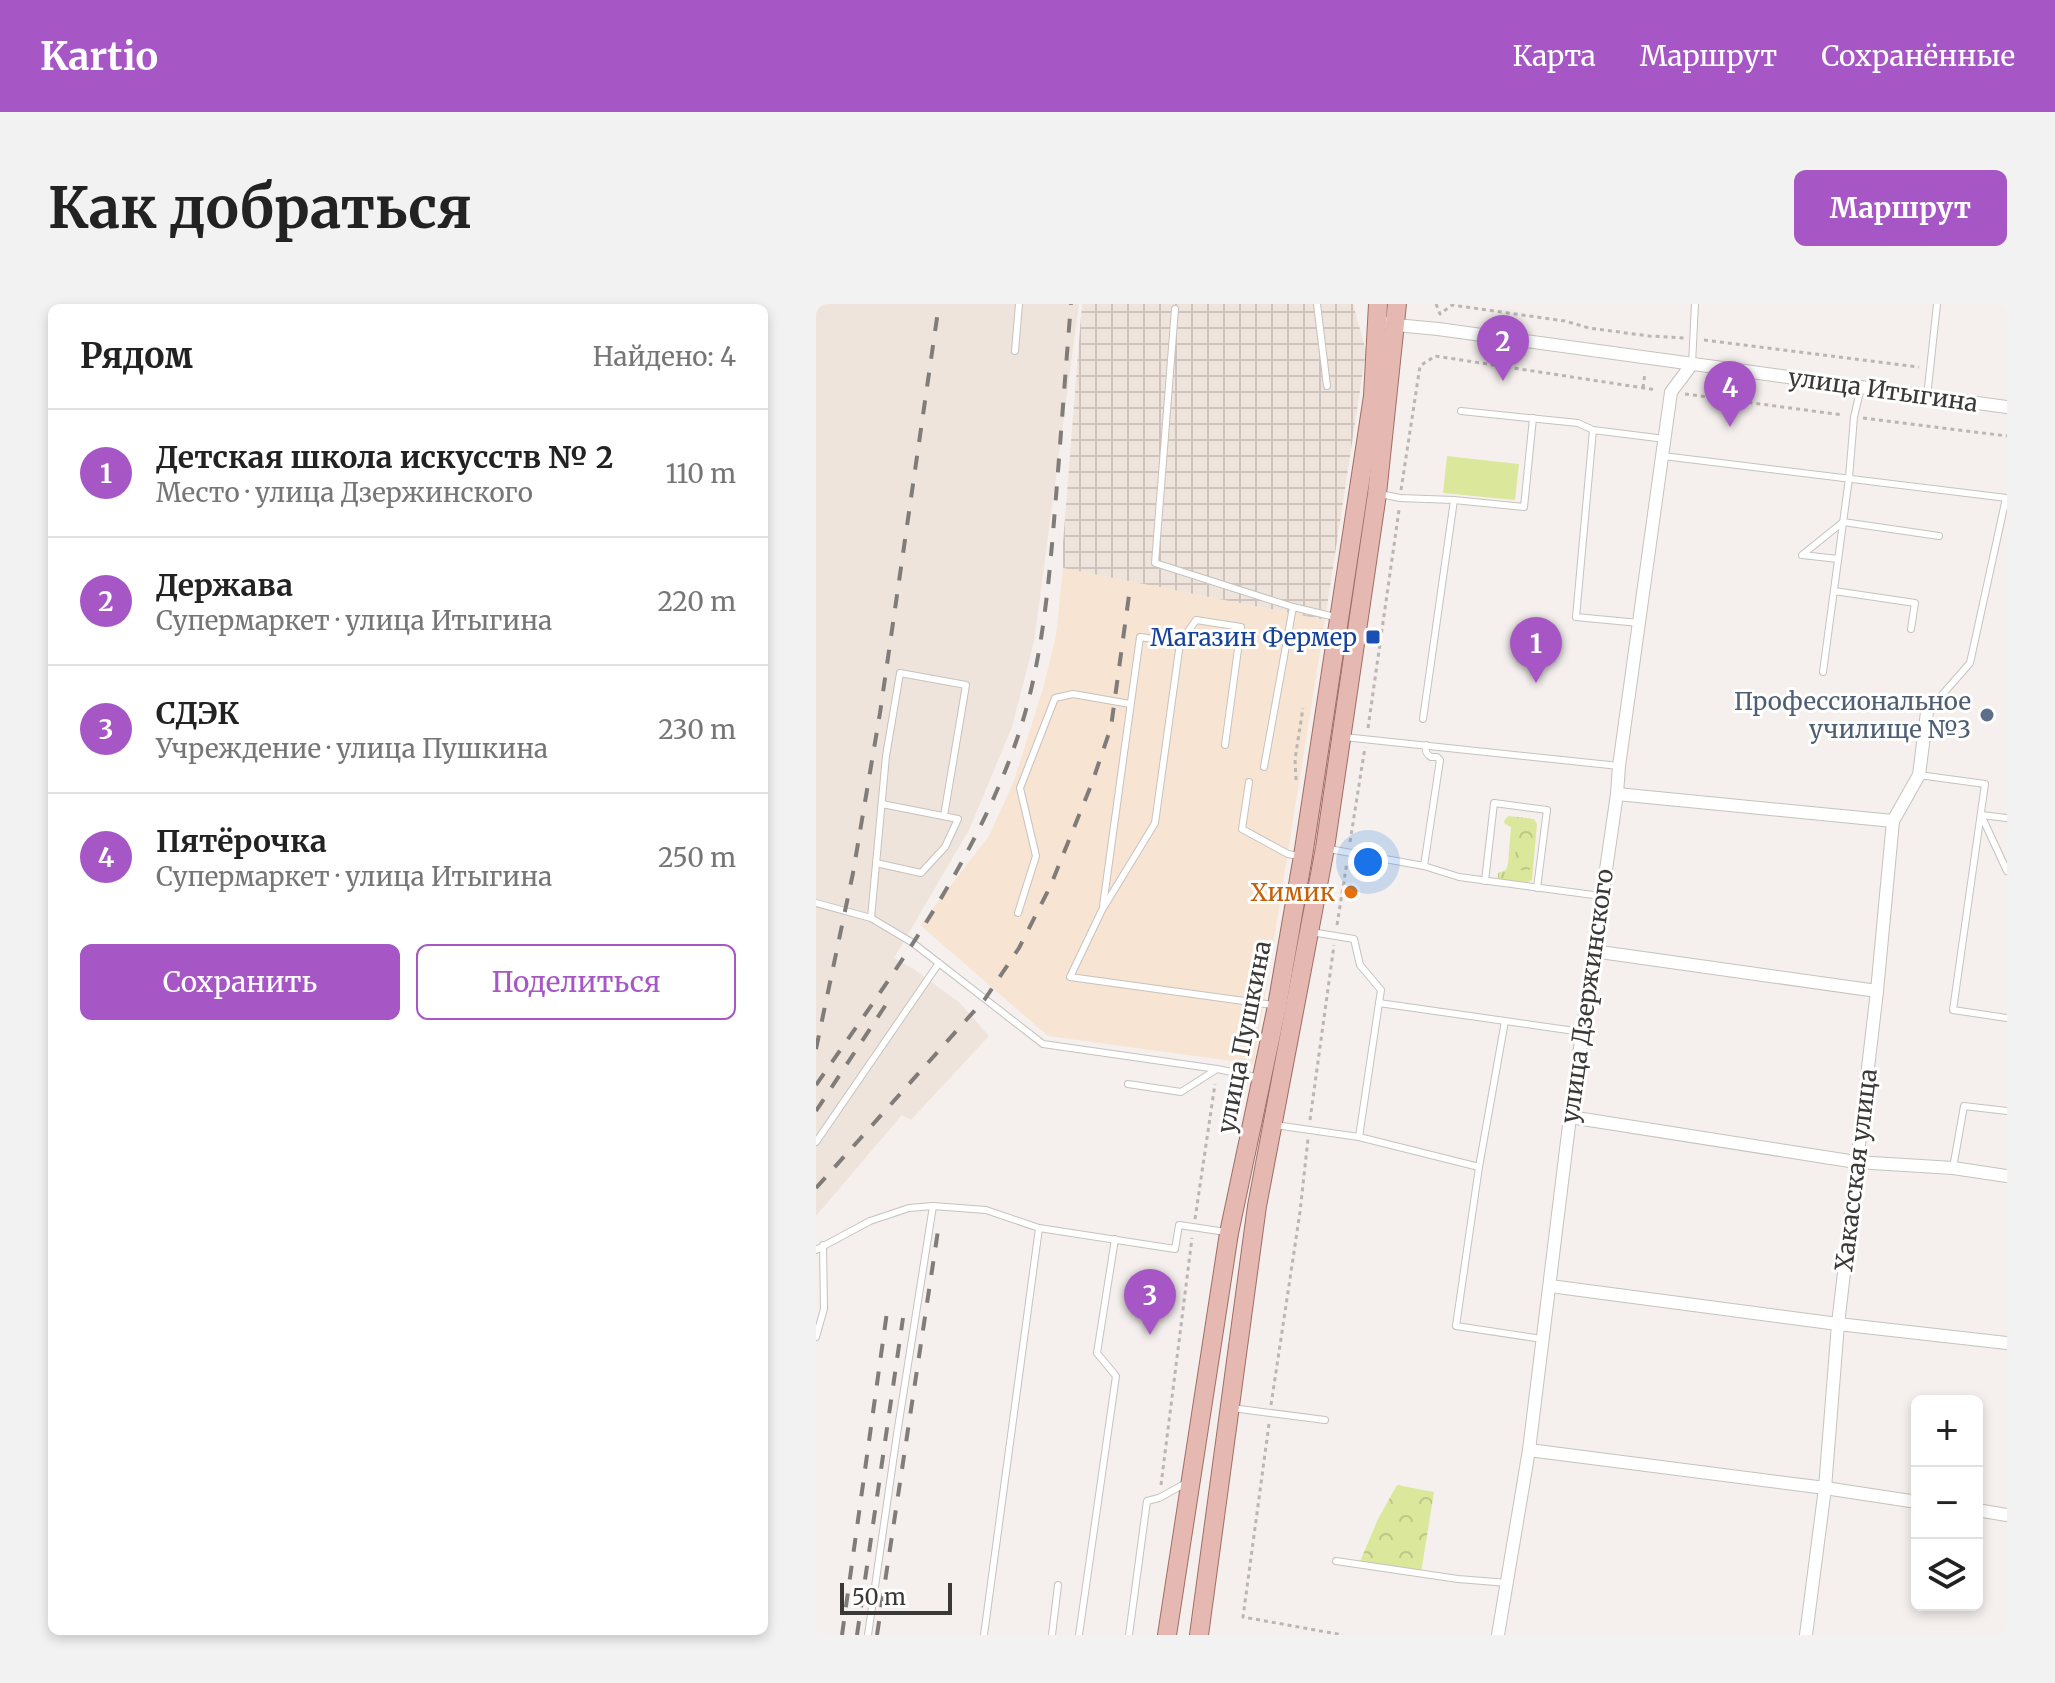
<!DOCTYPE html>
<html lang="ru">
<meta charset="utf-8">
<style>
:root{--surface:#fff;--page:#f2f2f2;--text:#222;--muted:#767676;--line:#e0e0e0;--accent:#a756c6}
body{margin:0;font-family:Merriweather,serif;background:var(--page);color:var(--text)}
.controls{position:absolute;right:24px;bottom:24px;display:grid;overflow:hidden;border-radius:12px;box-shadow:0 4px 12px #0003}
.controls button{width:72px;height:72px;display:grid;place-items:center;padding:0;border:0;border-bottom:2px solid var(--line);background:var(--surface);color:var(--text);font:40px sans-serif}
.scale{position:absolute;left:24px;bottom:20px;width:112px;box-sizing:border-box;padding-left:8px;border:4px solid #3b3937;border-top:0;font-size:22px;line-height:28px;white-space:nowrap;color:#3b3937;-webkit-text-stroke:6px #fff;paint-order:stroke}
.you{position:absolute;left:552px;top:558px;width:28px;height:28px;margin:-20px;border:6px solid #fff;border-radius:50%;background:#1a73e8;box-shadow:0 0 0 12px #1a73e833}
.badge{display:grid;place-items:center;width:52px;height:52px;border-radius:50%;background:var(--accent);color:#fff;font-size:26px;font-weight:700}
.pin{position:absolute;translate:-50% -66px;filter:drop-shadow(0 2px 4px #0008)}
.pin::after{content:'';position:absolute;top:42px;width:28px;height:24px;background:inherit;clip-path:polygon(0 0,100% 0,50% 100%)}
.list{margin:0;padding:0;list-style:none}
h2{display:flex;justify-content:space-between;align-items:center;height:104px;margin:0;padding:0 32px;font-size:34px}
h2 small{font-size:26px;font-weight:400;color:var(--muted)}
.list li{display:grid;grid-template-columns:52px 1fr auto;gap:24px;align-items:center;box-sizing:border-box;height:128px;padding:0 32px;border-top:2px solid var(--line)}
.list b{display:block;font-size:30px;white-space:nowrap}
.list p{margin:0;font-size:26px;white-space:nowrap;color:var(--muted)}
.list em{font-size:26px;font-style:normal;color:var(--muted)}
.actions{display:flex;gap:16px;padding:24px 32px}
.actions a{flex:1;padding:18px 0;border:2px solid var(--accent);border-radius:12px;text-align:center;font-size:28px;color:var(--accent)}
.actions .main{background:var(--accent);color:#fff}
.icon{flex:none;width:44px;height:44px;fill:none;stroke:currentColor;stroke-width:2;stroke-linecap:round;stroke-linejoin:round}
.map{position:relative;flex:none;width:1191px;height:1331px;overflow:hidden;border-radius:12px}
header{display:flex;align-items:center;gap:48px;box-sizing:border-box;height:112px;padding:0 40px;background:var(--accent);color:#fff}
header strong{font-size:38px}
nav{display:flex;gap:44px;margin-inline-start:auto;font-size:28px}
.intro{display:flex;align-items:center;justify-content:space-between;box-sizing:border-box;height:192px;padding:0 48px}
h1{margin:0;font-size:56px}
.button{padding:20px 36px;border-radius:12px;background:var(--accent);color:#fff;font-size:28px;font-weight:700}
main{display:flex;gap:48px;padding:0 48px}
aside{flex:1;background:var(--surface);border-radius:12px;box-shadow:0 4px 12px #0003}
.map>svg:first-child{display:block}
.commercial{fill:#f7e4d3}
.industrial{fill:url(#industrial-grid)}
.built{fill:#efe4dc}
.grass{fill:url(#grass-tufts)}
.park{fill:url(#park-crowns)}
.pitch{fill:#dbe89b}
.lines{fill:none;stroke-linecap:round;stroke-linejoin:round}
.lane-casing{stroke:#c6c2be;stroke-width:8}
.street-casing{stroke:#c6c2be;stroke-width:14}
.primary-casing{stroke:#a06d66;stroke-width:20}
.path{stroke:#bab6b4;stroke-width:3;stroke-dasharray:4 4;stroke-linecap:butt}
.lane{stroke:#fff;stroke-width:6}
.street{stroke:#fff;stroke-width:12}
.primary{stroke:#e6b8b2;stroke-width:18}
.rail{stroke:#7f7c7a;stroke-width:4;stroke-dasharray:14 14;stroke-linecap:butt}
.transit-dot{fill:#1a4fb4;stroke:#fff;stroke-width:3}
.service-dot{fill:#5c6f8a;stroke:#fff;stroke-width:3}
.food-dot{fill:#e8710a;stroke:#fff;stroke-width:3}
.labels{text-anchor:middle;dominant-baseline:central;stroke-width:6;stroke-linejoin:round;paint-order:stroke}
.street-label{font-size:24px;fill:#3b3937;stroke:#fff}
.transit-label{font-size:24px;fill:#164399;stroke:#fff;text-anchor:end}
.service-label{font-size:24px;fill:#4e5e75;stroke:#fff;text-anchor:end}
.food-label{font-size:24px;fill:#c56008;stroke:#fff;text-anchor:end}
</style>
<header>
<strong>Kartio</strong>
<nav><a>Карта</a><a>Маршрут</a><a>Сохранённые</a></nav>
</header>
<div class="intro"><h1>Как добраться</h1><a class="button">Маршрут</a></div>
<main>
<aside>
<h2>Рядом<small>Найдено: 4</small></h2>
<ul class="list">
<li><span class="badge">1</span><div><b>Детская школа искусств № 2</b><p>Место · улица Дзержинского</p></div><em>110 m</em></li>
<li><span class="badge">2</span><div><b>Держава</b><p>Супермаркет · улица Итыгина</p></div><em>220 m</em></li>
<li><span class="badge">3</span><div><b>СДЭК</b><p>Учреждение · улица Пушкина</p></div><em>230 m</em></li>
<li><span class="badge">4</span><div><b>Пятёрочка</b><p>Супермаркет · улица Итыгина</p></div><em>250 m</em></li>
</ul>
<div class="actions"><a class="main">Сохранить</a><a>Поделиться</a></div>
</aside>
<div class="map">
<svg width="1191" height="1331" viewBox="0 0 1191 1331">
<defs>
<pattern id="industrial-grid" width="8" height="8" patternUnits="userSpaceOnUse" patternTransform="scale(2)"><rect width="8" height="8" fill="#efe4dc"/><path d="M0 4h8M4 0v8" fill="none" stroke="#cec4bd"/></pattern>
<pattern id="grass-tufts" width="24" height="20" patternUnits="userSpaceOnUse" patternTransform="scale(2)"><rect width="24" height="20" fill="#dbe89b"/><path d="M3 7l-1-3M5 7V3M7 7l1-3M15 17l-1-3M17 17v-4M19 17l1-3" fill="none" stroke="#bdc886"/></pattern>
<pattern id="park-crowns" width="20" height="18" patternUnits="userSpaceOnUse" patternTransform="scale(2)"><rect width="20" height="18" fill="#dbe89b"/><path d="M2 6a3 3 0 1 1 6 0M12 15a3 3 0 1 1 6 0" fill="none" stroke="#bdc886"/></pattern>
</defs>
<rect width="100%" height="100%" fill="#f5f0ed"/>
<path class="commercial" d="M247,264L509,316L438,760L232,732L104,621L173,532L198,477L227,385L240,332Z"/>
<path class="industrial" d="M266,0H537L550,47L509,316L247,264V239Z"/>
<path class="built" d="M0,0H263L218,338L196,423L153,526L78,654L96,664L143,698L173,732L95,816L86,811L0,912Z"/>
<path class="grass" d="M692,512L718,515L721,520L716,576L710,580L685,577L682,575V569L690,566L692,560L695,523L689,520L688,517Z"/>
<g class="park">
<path d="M699,520L713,521L717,526L715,563L713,567L704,566C706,549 697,536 699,520Z"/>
<path d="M581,1181L618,1188L605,1269L543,1260L562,1215Z"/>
</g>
<path class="pitch" d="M631,152L703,160L699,196L627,189Z"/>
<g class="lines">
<g class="lane-casing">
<g id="lane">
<path d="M501,0L511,82"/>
<path d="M359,5L339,259L477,303L519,313"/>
<path d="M199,47L203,0"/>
<path d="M876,60L879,0"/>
<path d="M1111,93L1121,0"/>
<path d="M645,107L762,119L777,126L849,135"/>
<path d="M777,126L760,313L823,319"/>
<path d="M847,152L1191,194"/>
<path d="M564,190L584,194L638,196L708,203L717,114"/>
<path d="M1022,255L986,251L1027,218L1123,232"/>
<path d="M1018,287L1099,299L1095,325"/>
<path d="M1007,368L1033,174L1038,113L1045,83"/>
<path d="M1111,408L1154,359L1190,194"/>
<path d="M607,415L638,196"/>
<path d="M528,433L803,462"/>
<path d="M409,441L425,323L380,316L364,339L339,519L286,606L254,673L457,701"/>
<path d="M448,463L477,303"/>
<path d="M1103,471L1169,480L1137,706L1191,714"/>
<path d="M433,478L426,525L472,550L483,552"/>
<path d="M128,512L150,381L84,369L70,452L55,614L97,639L227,740L401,765L445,774"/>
<path d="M1191,514L1165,511L1191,567"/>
<path d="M513,545L608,562L643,573L785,592"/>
<path d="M60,559L105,569L129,543L142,515L66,500"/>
<path d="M608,562L624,456L621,453H615C610,450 609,447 610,441"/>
<path d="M669,577L678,499L731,506L721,584"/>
<path d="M0,599L55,614"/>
<path d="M287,602L324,333L364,339"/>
<path d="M202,609L220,552L204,484L239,394L257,390L314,400"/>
<path d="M495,628L538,635L544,661L565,686L563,699L766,728"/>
<path d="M689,717L663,863L640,1022L726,1035"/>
<path d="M312,780L365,788L401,765"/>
<path d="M459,821L543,833L663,863"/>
<path d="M543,833L563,699"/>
<path d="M0,838L123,659"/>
<path d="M1137,864L1148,802L1191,807"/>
<path d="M0,946L54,917L93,904L117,902L170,906L223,924L359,945L363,921L410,928"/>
<path d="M0,1033L8,1005L7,941"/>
<path d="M416,1104L509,1116"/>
<path d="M520,1257L642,1275L692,1279"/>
<path d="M52,1331L81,1130L117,902"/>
<path d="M168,1331L223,924"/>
<path d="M236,1331L242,1281"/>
<path d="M263,1331L300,1072L281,1049L299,935"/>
<path d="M313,1331L331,1197L343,1194L372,1178"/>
</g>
</g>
<g class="street-casing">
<g id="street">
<path d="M572,19L580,21L622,25L1191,103"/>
<path d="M801,490L1077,517"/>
<path d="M777,647L1061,687"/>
<path d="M754,813L1040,858L1137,864L1191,872"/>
<path d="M734,982L1022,1020L1191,1039"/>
<path d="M713,1146L1009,1184L1101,1198"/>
<path d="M1161,1206L1191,1211"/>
<path d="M682,1331L713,1146L754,813L801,490L803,462L855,88L876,60"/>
<path d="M990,1331L1009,1184L1022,1020L1061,687L1077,517L1103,471L1111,408"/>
</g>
</g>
<g class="primary-casing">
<g id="primary">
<path d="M351,1331L413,929L461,702L487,552L557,92L562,0"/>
<path d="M383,1331L441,902L509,544L561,190L581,0"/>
</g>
</g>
<g class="path">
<path d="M620,0L624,10L636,1L749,17L773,24L833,32L869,34"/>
<path d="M888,36L1103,63"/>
<path d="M827,84L829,68"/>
<path d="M869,90L1027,111"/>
<path d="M1047,114L1191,132"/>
<path d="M585,186L604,62L619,52L841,86"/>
<path d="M552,424L583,206"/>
<path d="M480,476L479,455L487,404"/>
<path d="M534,538L549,443"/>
<path d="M521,621L531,558"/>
<path d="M494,816L518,641"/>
<path d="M379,915L399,780"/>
<path d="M455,1101L484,908L492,835"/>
<path d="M453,1120L427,1313L527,1331"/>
<path d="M345,1181L376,934"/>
</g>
<use href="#lane" class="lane"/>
<use href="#street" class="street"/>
<use href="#primary" class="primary"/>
<g class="rail">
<path d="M0,745L37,569L64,409L123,0"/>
<path d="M0,781C76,671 159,560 202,432C225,363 232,289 238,217C244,145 249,72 255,0"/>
<path d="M0,807L75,693"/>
<path d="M0,884L169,695L203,644L234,583L276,479L295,423L314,284"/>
<path d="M26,1331L71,1008"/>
<path d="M41,1331L87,1014"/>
<path d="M61,1331L123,920"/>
</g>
</g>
<rect class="transit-dot" x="549" y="325" width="16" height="16" rx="4"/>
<circle class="service-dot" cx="1171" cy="411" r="8"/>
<circle class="food-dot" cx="535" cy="588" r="8"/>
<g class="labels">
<g class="street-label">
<text transform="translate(1067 86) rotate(8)">улица Итыгина</text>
<text transform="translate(771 692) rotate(-82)">улица Дзержинского</text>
<text transform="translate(428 733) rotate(-79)">улица Пушкина</text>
<text transform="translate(1040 866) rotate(-83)">Хакасская улица</text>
</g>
<g class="transit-label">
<text x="541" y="333">Магазин Фермер</text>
</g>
<g class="service-label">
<text x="1155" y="397">Профессиональное<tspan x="1155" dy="28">училище №3</tspan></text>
</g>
<g class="food-label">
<text x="519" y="588">Химик</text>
</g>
</g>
</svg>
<div class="controls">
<button>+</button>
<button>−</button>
<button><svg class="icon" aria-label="layers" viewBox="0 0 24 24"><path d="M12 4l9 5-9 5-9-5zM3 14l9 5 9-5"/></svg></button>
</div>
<div class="scale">50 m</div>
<div class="you"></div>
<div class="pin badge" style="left:720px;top:379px">1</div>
<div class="pin badge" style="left:687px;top:77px">2</div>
<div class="pin badge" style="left:334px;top:1031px">3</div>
<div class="pin badge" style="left:914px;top:123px">4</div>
</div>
</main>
